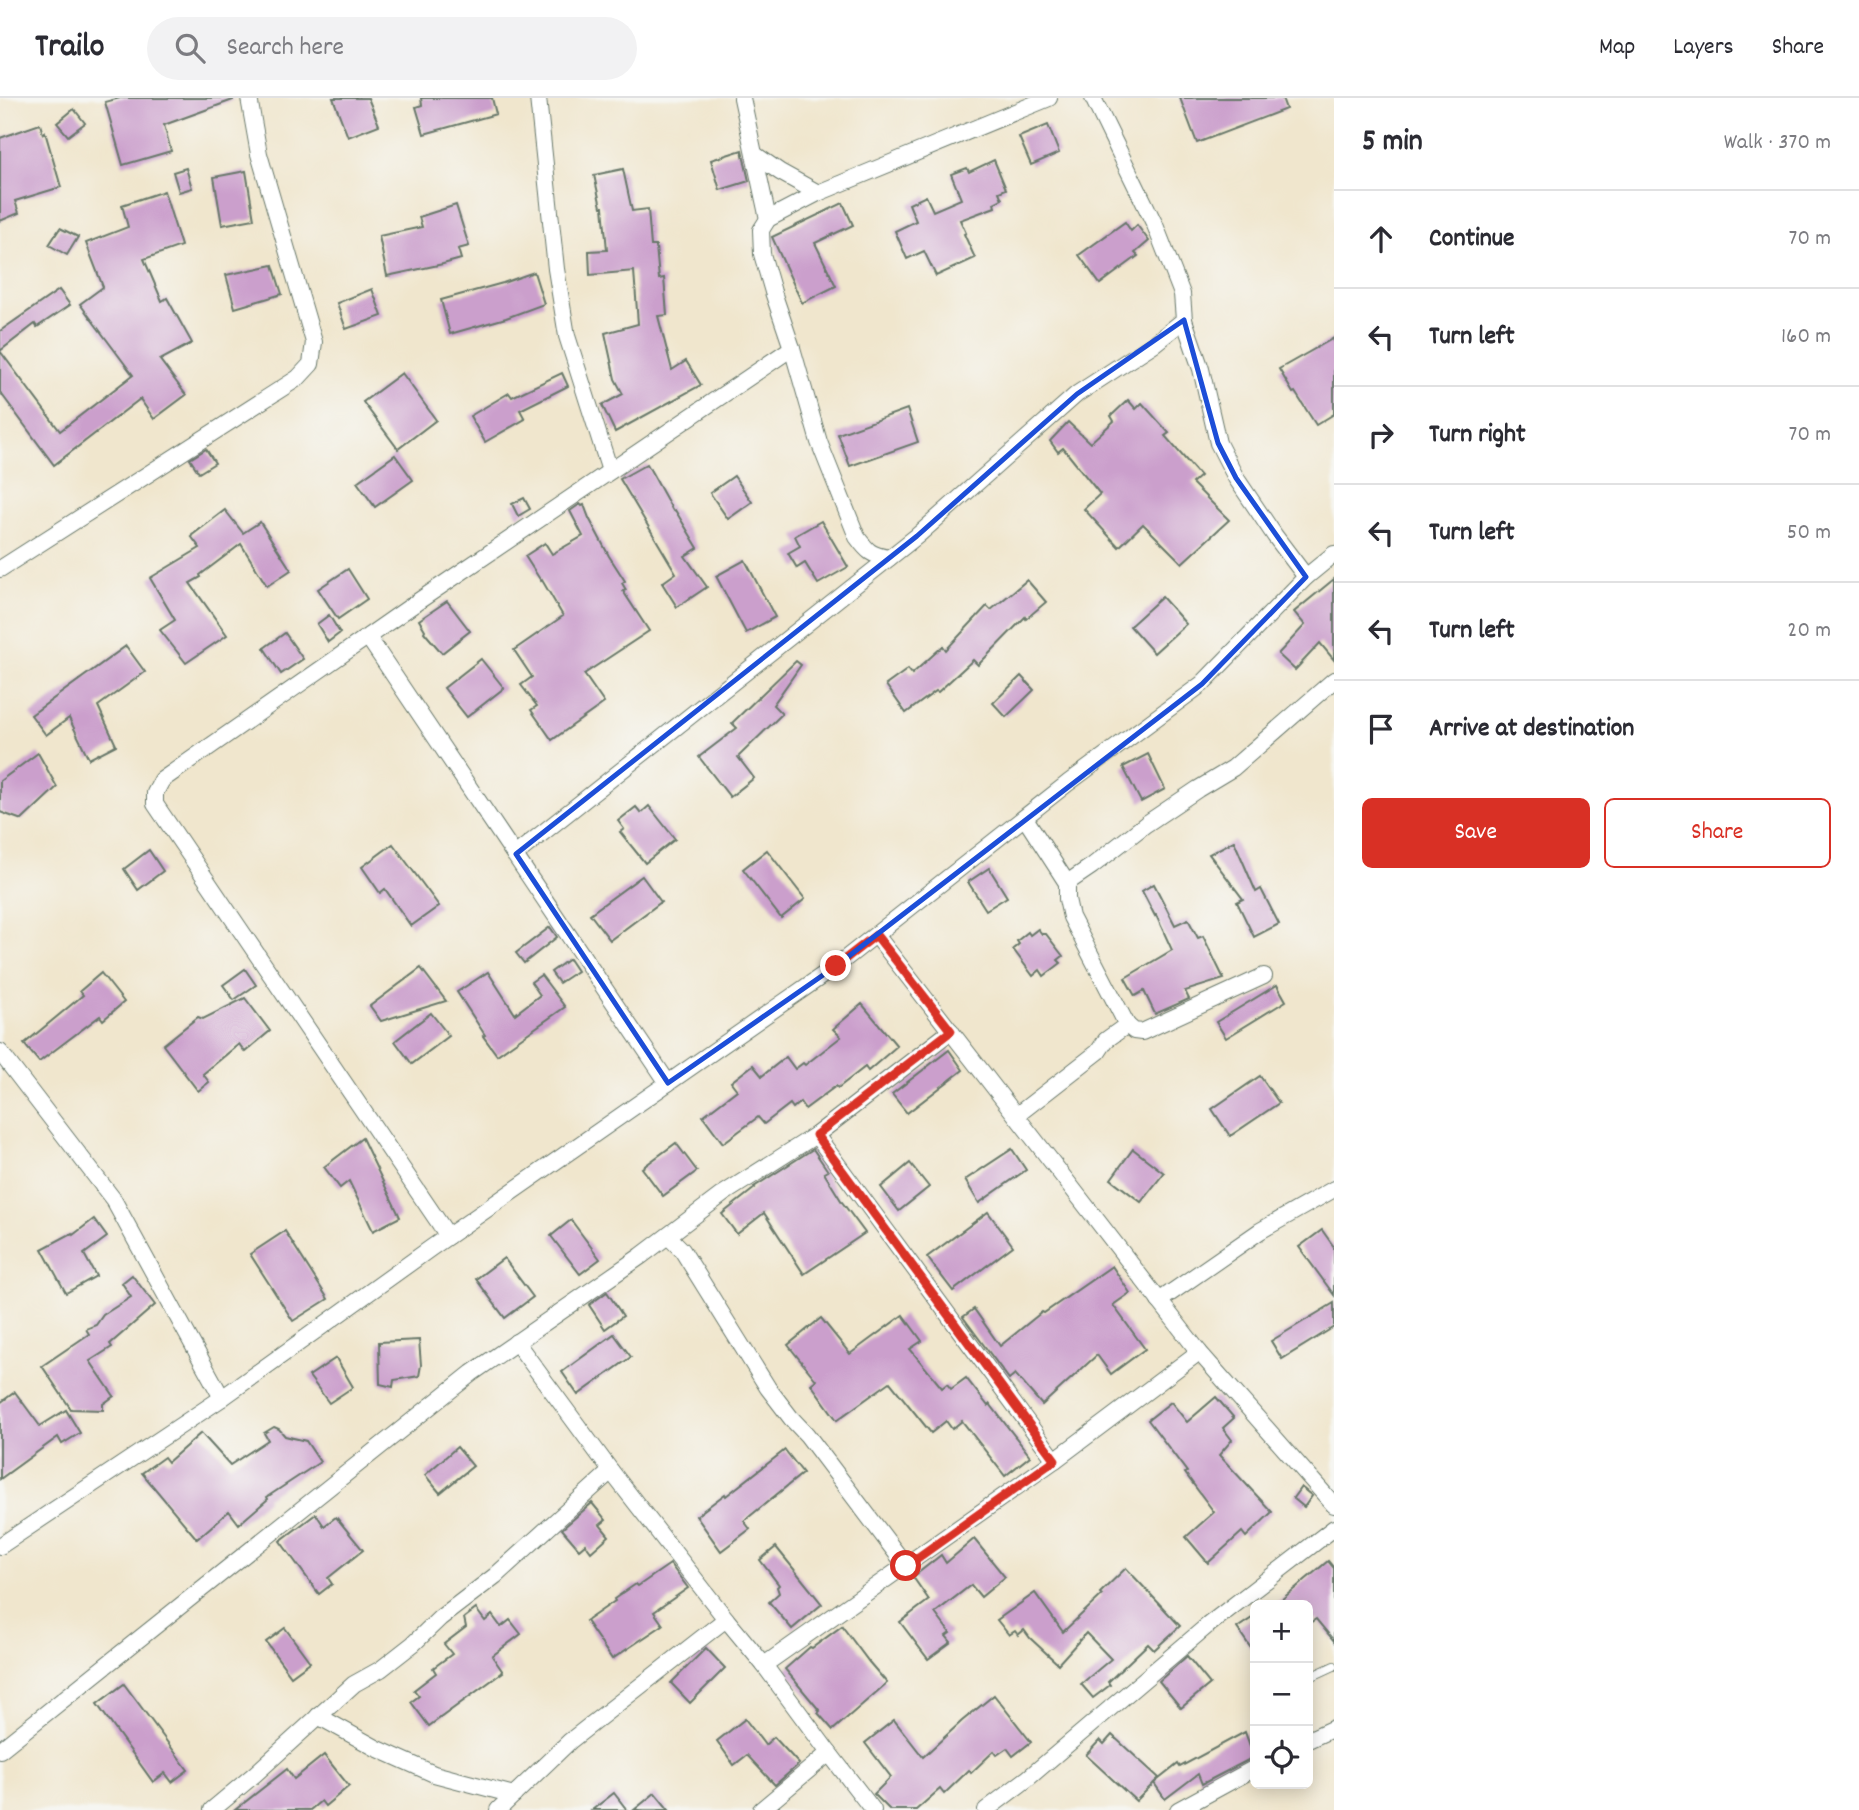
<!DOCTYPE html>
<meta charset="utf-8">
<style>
:root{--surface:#fff;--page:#f2f2f3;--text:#2b2b33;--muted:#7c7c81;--line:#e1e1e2;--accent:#d93025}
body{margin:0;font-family:Dekko,sans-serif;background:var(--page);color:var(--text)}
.controls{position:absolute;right:21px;bottom:21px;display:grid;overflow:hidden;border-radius:10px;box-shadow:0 4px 18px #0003}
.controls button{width:63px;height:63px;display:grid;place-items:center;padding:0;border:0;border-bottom:2px solid var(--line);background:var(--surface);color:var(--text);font:35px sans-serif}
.stop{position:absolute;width:21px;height:21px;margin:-16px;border:5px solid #d93025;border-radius:50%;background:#fff}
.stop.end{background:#d93025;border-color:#fff;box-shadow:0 2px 7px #0008}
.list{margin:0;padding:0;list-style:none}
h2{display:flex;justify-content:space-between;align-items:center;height:91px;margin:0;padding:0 28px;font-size:30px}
h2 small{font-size:23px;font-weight:400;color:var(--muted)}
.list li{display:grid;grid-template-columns:46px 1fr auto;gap:21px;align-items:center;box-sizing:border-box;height:98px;padding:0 28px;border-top:2px solid var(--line)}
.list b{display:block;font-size:26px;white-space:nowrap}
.list em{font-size:23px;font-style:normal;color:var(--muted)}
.actions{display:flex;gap:14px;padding:21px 28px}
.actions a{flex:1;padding:16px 0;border:2px solid var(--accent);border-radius:10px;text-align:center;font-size:24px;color:var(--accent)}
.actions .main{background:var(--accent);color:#fff}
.icon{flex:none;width:38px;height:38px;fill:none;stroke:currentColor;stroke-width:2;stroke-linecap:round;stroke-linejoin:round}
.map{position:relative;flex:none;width:1334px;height:1712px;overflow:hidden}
header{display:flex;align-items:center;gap:42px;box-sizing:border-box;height:98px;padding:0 35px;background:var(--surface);border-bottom:2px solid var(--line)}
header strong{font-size:33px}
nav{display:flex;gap:38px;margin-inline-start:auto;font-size:24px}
.search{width:490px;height:63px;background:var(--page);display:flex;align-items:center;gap:18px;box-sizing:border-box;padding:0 24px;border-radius:38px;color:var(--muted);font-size:26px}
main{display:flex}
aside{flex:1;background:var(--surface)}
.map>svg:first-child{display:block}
.building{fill:#cb9fcc}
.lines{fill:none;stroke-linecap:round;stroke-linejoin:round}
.lane-casing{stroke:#68786a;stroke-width:10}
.street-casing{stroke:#68786a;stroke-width:18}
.lane{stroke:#fff;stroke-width:8}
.street{stroke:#fff;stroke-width:16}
.route{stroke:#d93025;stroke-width:9}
.marked{fill:none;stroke:#1d4ed8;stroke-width:5;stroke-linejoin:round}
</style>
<header>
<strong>Trailo</strong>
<div class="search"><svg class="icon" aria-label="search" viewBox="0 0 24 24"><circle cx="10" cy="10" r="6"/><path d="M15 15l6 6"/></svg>Search here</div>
<nav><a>Map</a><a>Layers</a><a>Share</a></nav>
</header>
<main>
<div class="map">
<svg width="1334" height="1712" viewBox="0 0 1334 1712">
<rect width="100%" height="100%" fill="#f6f6f2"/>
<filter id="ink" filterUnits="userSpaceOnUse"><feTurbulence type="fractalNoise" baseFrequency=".0143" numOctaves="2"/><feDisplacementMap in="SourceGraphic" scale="14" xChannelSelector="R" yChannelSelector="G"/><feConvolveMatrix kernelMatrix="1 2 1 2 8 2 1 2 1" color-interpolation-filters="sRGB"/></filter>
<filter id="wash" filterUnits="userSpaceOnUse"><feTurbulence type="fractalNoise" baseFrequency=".00686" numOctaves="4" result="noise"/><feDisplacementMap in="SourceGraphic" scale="28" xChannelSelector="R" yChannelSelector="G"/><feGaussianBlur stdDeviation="1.57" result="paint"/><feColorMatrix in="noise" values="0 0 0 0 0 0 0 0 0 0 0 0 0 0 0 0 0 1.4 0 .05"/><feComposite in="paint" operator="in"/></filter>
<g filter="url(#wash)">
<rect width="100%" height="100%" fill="#f0e6cd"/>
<g id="blocks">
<g class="building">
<path d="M120,0H233V2L164,27L171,53L123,67L105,4Z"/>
<path d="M333,0H368L379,27L348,39Z"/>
<path d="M421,0H492L496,16L424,36L416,9L422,7Z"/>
<path d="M1180,0H1282L1286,11L1197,45Z"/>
<path d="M74,11L85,25L68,38L57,25Z"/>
<path d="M40,26L43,36L45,34L61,89L15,103L19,115L0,123V40Z"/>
<path d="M1048,27L1059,55L1031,67L1019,39Z"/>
<path d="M742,52L749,83L720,92L711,62Z"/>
<path d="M994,62L1006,91L999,94L1002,101L994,105L995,109L960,122L966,135L964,136L975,160L936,178L924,153L907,161L895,133L916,123L909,106L926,98L933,113L961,101L951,76L967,70L969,74Z"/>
<path d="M186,70L192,90L179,94L173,74Z"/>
<path d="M623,71L632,113L648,111L651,148H656L659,181L664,180L667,217L658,218L672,272L686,263L701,287L615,334L602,307L623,296L615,281L605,235L638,226L634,173L590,177L589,153L607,152L603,109H601L594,77Z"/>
<path d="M246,73L254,121L222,127L214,79Z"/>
<path d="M164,93L181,148L144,161L162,203L167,200L192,245L160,262L186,297L154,321L140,301L54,367L0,294V233L59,192L70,207L37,229L35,226L0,253L60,333L133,277L80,206L103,189L86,145L128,129L122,107Z"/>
<path d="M843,105L853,127L815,145L836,188L802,205L772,139Z"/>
<path d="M456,107L469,148L458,151L461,161L443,166L387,178L379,138L422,129L419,119Z"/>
<path d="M1125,124L1131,133L1137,127L1149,143L1135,155L1138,158L1100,186L1079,157Z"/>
<path d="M60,130L78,139L67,157L49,147Z"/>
<path d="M273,167L282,196L235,210L226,177Z"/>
<path d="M534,174L544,206L506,220L450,236L441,202L503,185Z"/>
<path d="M372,191L382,218L346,231L337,205Z"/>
<path d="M1334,240V316L1316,327L1295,294L1293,295L1279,271Z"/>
<path d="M402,275L436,322L398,351L363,304Z"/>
<path d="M562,275L568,288L520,312L525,321L485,344L470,318L509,295L512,299Z"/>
<path d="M1128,302L1136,311L1142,305L1169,335L1165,338L1200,378L1192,385L1229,422L1182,465L1143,426L1119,449L1084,411L1100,396L1063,350L1058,354L1050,343L1068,324L1090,345L1114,323L1111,318Z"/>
<path d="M907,311L918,344L850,368L838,336Z"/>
<path d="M206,351L215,365L199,375L190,361Z"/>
<path d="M395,357L413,382L375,409L357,384Z"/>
<path d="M647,366L673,413L675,412L698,450L685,458L707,489L677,509L662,485L676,475L620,381Z"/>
<path d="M734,378L752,404L728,421L710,395Z"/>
<path d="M524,400L530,411L518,418L512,406Z"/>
<path d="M580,406L582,408L584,407L589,420L609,458L625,483L622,485L626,492L623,493L649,533L584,576L604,605L552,642L531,612L537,608L521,587L532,579L514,552L563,518L542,482L541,483L525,458L545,445L552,456L583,438L570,413Z"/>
<path d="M225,412L243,435L260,424L291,472L267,488L241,446L200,477L201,479L190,485L227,537L186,565L160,532L175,522L150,480L200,450L191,438Z"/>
<path d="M821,423L848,469L818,486L805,465L797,470L788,455L800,448L795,438Z"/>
<path d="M745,462L775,519L746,535L716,478Z"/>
<path d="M348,471L367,501L338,521L318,491Z"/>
<path d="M1334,481V562L1320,545L1295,572L1278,556L1305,527L1294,514Z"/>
<path d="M1027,482L1046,504L1026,521L1025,519L978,567L973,562L938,594L936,593L906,615L886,587L908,571L912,576L943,548L946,552L987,508L991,512Z"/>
<path d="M1162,499L1186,526L1154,555L1130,528Z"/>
<path d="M447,503L470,533L442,555L424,534L425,532L419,522Z"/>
<path d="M329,517L340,535L328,544L317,526Z"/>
<path d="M285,535L303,561L281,576L264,550Z"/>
<path d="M126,548L145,574L98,608L116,647L89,661L69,620L46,637L31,617Z"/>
<path d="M481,561L504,590L467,619L444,590Z"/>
<path d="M796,563L801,567L773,607L782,616L738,659L754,680L730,699L699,659L737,630L732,625Z"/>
<path d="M1021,578L1034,592L1006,619L993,605Z"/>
<path d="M38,655L57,689L22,722L0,714V683Z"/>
<path d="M1148,656L1165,691L1141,704L1123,669Z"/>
<path d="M649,708L675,741L645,765L620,734L624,731L618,723L636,709L641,715Z"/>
<path d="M1234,743L1256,794L1261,791L1279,826L1254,839L1237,804L1243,801L1209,756Z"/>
<path d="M393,746L439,808L411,828L385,791L380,795L362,769Z"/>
<path d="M149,752L163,773L138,792L124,771Z"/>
<path d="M767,752L805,801L781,820L743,771Z"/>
<path d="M989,770L1007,799L986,812L968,784Z"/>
<path d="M642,778L661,804L610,842L590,816Z"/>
<path d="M1154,786L1175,827L1188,821L1198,840L1203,838L1224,881L1185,893L1189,901L1155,916L1144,893L1135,898L1125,880L1172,852L1156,817L1155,818L1142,793Z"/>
<path d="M550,829L557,839L524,865L516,855Z"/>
<path d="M1038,831L1042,836H1046L1063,858L1058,862L1061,865L1044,878L1040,872L1033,878L1013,851L1019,846L1017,843L1028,834L1030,837Z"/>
<path d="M569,861L577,873L559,885L551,874Z"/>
<path d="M421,870L446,903L381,923L370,908Z"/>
<path d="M245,871L256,887L234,902L223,887Z"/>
<path d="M488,874L515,916L540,897L531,884L541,877L565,909L497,957L483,938L485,937L457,894Z"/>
<path d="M101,875L124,904L103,922L100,918L39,964L24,946L83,897L80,893Z"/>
<path d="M1277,887L1286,903L1226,940L1216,924Z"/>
<path d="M245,900L270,933L245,954L239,946L203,976L209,984L198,993L163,947L198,919L203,921Z"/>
<path d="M862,906L897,948L868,973L865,969L838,990L836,988L805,1011L800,1004L793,1010L790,1006L764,1026L758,1019L723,1045L703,1018L737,992L731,984L753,967L762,978L786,959L795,971L803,965L805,967L841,939L833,931Z"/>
<path d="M431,915L449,938L412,966L395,943Z"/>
<path d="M949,952L963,972L907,1015L892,996Z"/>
<path d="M1260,978L1279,1005L1230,1038L1212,1011Z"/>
<path d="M362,1040L400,1119L373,1133L349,1083L340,1090L324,1069Z"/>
<path d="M676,1045L697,1073L663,1098L642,1070Z"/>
<path d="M813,1051L828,1073L824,1075L842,1104L865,1135L804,1176L764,1115L737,1136L722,1116L755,1090L754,1089Z"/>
<path d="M1012,1051L1026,1072L979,1105L965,1082Z"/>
<path d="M1133,1051L1164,1075L1141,1104L1111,1081Z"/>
<path d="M910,1065L929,1089L899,1113L881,1089Z"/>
<path d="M988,1114L1013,1148L953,1193L927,1159Z"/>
<path d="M94,1121L107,1139L84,1156L96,1178L66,1195L42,1151L72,1135L73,1137Z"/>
<path d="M571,1122L600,1161L580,1176L551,1138Z"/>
<path d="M1322,1132L1334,1149V1197L1299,1149Z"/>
<path d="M285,1133L328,1201L293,1223L250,1156Z"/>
<path d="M504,1160L533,1199L505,1220L476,1181Z"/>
<path d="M1112,1168L1130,1195L1113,1207L1145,1251L1111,1276L1097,1257L1042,1307L1015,1276L1009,1281L963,1219L974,1211L1000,1248L1042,1214L1044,1215Z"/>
<path d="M132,1177L155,1207L110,1246L112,1249L90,1263L114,1298L103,1306V1312L71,1311L42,1268L89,1236L86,1231L96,1227L103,1217L131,1199L122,1185Z"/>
<path d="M607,1194L623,1218L605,1231L589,1207Z"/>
<path d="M1334,1205V1229L1282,1261L1271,1243Z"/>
<path d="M903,1217L922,1243L910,1251L942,1290L947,1286L951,1291L966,1280L988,1308L990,1306L1030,1358L1005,1378L962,1323L952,1331L946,1323L931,1335L890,1284L837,1322L811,1286L816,1282L788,1247L821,1220L850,1256Z"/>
<path d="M614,1236L631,1259L578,1297L562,1274Z"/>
<path d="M419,1242L421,1267L419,1278L394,1282L393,1289L380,1286L379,1244Z"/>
<path d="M336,1260L353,1289L329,1305L309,1278Z"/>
<path d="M15,1294L40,1328L66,1312L80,1335L62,1346L58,1339L0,1381V1305Z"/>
<path d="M1216,1299L1234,1320L1223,1330L1232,1342L1219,1357L1272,1414L1246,1439L1242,1434L1208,1465L1186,1439L1214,1414L1185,1375L1187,1374L1148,1322L1171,1304L1187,1324Z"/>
<path d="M274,1329L279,1331L285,1338L306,1343L320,1364L267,1399L268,1401L239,1426L229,1413L197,1441L142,1375L164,1359L168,1364L201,1335L230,1367L268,1342L264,1335Z"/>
<path d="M457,1349L473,1368L440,1395L425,1377Z"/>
<path d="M785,1352L803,1375L744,1423L750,1431L721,1453L696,1418L725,1396L726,1398Z"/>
<path d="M1301,1389L1312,1398L1304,1409L1293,1400Z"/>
<path d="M592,1405L606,1422L600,1427L609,1438L591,1454L585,1446L579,1451L562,1431Z"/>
<path d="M316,1416L324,1428L336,1419L363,1452L328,1480L332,1486L319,1496L280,1443Z"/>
<path d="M974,1441L1005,1479L981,1499L971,1487L935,1515L950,1535L946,1538L951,1544L928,1561L900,1524L929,1502L913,1479L941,1457L946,1465Z"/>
<path d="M776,1449L822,1506L792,1531L769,1504L779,1495L777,1489L779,1487L760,1462Z"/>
<path d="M1328,1463L1334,1470V1543L1316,1521L1308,1526V1507H1275Z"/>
<path d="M670,1466L688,1490L654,1514L663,1527L612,1561L586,1523L615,1503L614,1501L636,1486L638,1488Z"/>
<path d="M1126,1470L1180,1528L1154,1552L1148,1546L1108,1584L1110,1587L1093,1600L1081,1586L1111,1561L1086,1535L1058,1566L1030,1540L1024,1532L1018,1537L1015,1533L1009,1537L997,1522L1035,1495L1063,1534L1102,1497L1100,1495Z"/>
<path d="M476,1511L485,1523L492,1517L501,1529L510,1522L521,1536L492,1558L503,1574L429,1628L411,1604L419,1598L414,1592L436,1575L433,1570L452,1556L444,1546L466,1529L464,1520Z"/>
<path d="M1255,1518V1556L1237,1530Z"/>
<path d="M842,1528L869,1564L887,1585L833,1632L818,1615L820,1613L785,1571L810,1549L812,1550Z"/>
<path d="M285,1530L310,1564L291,1578L266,1544Z"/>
<path d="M706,1550L725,1570L690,1605L671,1585Z"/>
<path d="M1187,1558L1210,1586L1181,1610L1159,1583Z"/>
<path d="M124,1586L188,1672L172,1684L165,1675L153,1684L97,1606Z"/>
<path d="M994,1597L1031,1644L1013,1658L1007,1650L997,1657L994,1653L971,1675L969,1672L944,1696L940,1691L916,1712H890L874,1696L891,1679L865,1645L894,1622L923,1659L962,1623Z"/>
<path d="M745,1621L765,1647L774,1639L799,1666L775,1687L747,1657L734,1667L717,1643Z"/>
<path d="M1245,1634L1254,1659L1202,1686L1198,1676L1165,1701L1154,1685L1178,1666L1180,1669Z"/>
<path d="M1112,1637L1159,1680L1136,1703L1086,1657L1100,1642L1104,1646Z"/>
<path d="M324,1657L349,1688L325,1708L321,1703L310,1712H235L287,1671L294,1681Z"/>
<path d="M614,1695L627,1712H592Z"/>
<path d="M655,1695L669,1712H634Z"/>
</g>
</g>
</g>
<g filter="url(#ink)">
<use href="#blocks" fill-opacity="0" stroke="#68786a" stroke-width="2"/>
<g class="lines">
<g class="lane-casing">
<path id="lane" d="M1308,1580L1334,1568"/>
</g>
<g class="street-casing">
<g id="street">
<path d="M538,0L556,171L567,238L610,373"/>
<path d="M742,0L768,121"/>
<path d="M754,56L780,74L818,95"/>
<path d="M1184,222L1201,271L1218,345L1236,380L1275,438L1306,479"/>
<path d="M889,460C871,457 868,454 857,439L819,344L792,250L773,194L762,156L761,132L768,121L818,95L1049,0"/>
<path d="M0,471L298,280L311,266L314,244L259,56L249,0"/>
<path d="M368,539L668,985"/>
<path d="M1025,720L1067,785"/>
<path d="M516,756L917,438L1077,296L1155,245L1184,222L1182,196L1155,127L1093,0"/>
<path d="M876,837L1199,1254L1334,1407"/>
<path d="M1127,927L1134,933L1142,934L1264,878"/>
<path d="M0,954L113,1101L222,1300"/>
<path d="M1017,1017L1098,954L1106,942L1127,927L1071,819L1067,801V785L1092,768L1146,726L1198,691L1233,670L1334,582"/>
<path d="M816,1037L1055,1362"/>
<path d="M448,1138L155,706V695L162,682L420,502L792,250"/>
<path d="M668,1138L682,1152L768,1290L791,1320L807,1337L906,1468"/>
<path d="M1159,1203L1260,1133L1334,1091"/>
<path d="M516,1244L611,1373L726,1521"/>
<path d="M0,1448L222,1300L431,1150L836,868L1068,685L1202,586L1306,479L1334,456"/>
<path d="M764,1567L829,1655"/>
<path d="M318,1618L376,1650L434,1676L514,1697"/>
<path d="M1308,1642L1334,1630"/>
<path d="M0,1652L472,1275L641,1158L723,1096L816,1037L951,933"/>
<path d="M212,1712L255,1676L354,1586L381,1571L413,1546L440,1520L495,1478L611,1373"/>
<path d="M498,1712L570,1643L726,1521L764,1567L1055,1362L1199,1254"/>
<path d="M761,1712L829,1655L873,1712"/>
<path d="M986,1712L1027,1681L1207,1528L1334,1430"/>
<path d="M1178,1712L1255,1670"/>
</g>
</g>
<use href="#lane" class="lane"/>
<use href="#street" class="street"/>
</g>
</g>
<g class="lines" filter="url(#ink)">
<path class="route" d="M836,868L876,837L951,933L816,1037L1055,1362L906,1468"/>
</g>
<path class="marked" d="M1184,222L1218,345L1236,380L1306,479L1202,586L836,868L668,985L516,756L917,438L1077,296Z"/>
</svg>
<div class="controls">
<button>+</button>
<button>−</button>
<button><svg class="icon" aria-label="locate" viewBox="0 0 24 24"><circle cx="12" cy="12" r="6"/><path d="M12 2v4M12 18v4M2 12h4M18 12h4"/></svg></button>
</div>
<div class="stop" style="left:906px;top:1468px"></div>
<div class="stop end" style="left:836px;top:868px"></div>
</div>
<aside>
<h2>5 min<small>Walk · 370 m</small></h2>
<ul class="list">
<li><svg class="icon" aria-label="ahead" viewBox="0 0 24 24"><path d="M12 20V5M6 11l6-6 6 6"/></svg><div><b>Continue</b></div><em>70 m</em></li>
<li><svg class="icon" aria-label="left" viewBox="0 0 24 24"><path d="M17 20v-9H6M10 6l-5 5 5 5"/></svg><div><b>Turn left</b></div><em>160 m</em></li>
<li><svg class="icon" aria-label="right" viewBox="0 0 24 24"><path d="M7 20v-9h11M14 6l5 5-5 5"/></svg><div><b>Turn right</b></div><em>70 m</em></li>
<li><svg class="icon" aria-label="left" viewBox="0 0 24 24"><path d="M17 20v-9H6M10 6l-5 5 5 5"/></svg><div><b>Turn left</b></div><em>50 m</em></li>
<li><svg class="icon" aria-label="left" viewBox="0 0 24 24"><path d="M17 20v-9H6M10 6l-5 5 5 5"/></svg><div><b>Turn left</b></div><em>20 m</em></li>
<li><svg class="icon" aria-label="arrive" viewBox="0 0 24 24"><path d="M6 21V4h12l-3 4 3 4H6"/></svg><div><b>Arrive at destination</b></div></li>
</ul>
<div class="actions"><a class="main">Save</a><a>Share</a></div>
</aside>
</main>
